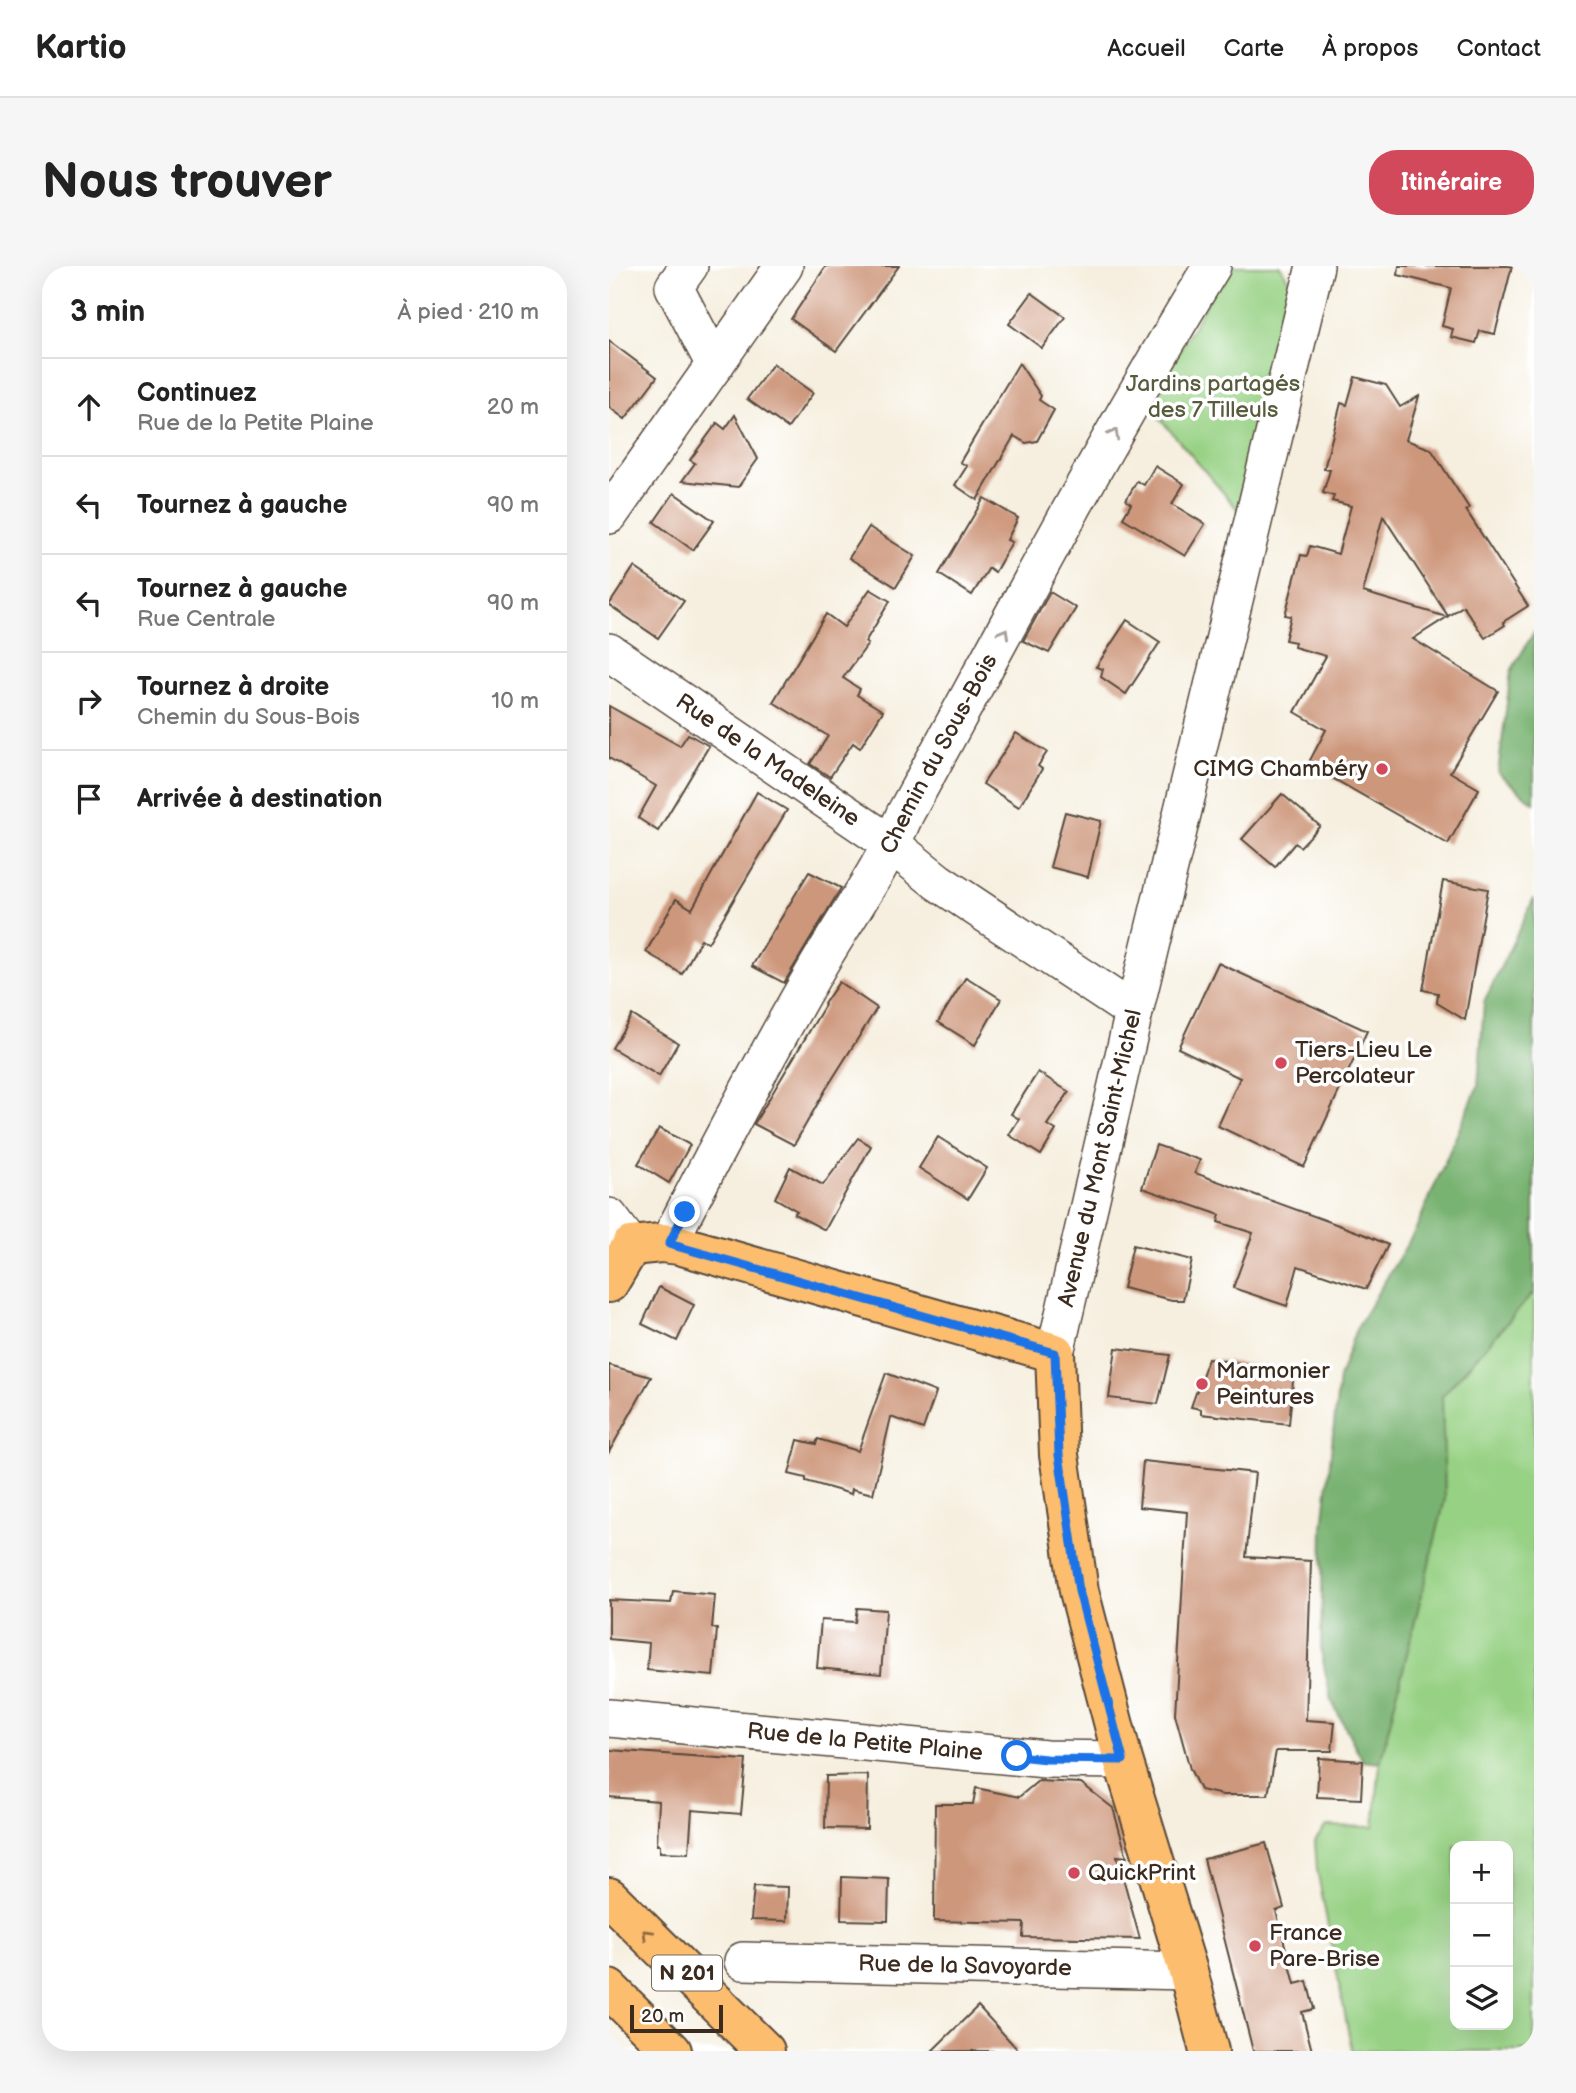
<!DOCTYPE html>
<html lang="fr">
<meta charset="utf-8">
<style>
:root{--surface:#fff;--page:#f6f6f6;--text:#222;--muted:#767676;--line:#e0e0e0;--accent:#d1495b}
body{margin:0;font-family:"Balsamiq Sans",sans-serif;background:var(--page);color:var(--text)}
.controls{position:absolute;right:21px;bottom:21px;display:grid;overflow:hidden;border-radius:14px;box-shadow:0 7px 28px #0002}
.controls button{width:63px;height:63px;display:grid;place-items:center;padding:0;border:0;border-bottom:2px solid var(--line);background:var(--surface);color:var(--text);font:35px sans-serif}
.scale{position:absolute;left:21px;bottom:18px;width:93px;box-sizing:border-box;padding-left:7px;border:4px solid #3b2a1e;border-top:0;font-size:19px;line-height:24px;white-space:nowrap;color:#3b2a1e;-webkit-text-stroke:5px #fff;paint-order:stroke}
.stop{position:absolute;width:21px;height:21px;margin:-16px;border:5px solid #1a73e8;border-radius:50%;background:#fff}
.stop.end{background:#1a73e8;border-color:#fff;box-shadow:0 2px 7px #0008}
.list{margin:0;padding:0;list-style:none}
h2{display:flex;justify-content:space-between;align-items:center;height:91px;margin:0;padding:0 28px;font-size:30px}
h2 small{font-size:23px;font-weight:400;color:var(--muted)}
.list li{display:grid;grid-template-columns:46px 1fr auto;gap:21px;align-items:center;box-sizing:border-box;height:98px;padding:0 28px;border-top:2px solid var(--line)}
.list b{display:block;font-size:26px;white-space:nowrap}
.list p{margin:0;font-size:23px;white-space:nowrap;color:var(--muted)}
.list em{font-size:23px;font-style:normal;color:var(--muted)}
.icon{flex:none;width:38px;height:38px;fill:none;stroke:currentColor;stroke-width:2;stroke-linecap:round;stroke-linejoin:round}
.map{position:relative;flex:none;width:925px;height:1785px;overflow:hidden;border-radius:28px}
header{display:flex;align-items:center;gap:42px;box-sizing:border-box;height:98px;padding:0 35px;background:var(--surface);border-bottom:2px solid var(--line)}
header strong{font-size:33px}
nav{display:flex;gap:38px;margin-inline-start:auto;font-size:24px}
.intro{display:flex;align-items:center;justify-content:space-between;box-sizing:border-box;height:168px;padding:0 42px}
h1{margin:0;font-size:49px}
.button{padding:18px 32px;border-radius:28px;background:var(--accent);color:#fff;font-size:24px;font-weight:700}
main{display:flex;gap:42px;padding:0 42px}
aside{flex:1;background:var(--surface);border-radius:28px;box-shadow:0 7px 28px #0002}
.map>svg:first-child{display:block}
.green{fill:#97d184;stroke:#697e51;stroke-width:2;fill-rule:evenodd}
.forest{fill:#79b372;stroke:#5a6e48;stroke-width:2}
.building{fill:#cd977b}
.lines{fill:none;stroke-linecap:round;stroke-linejoin:round}
.minor-casing{stroke:#57483b;stroke-width:40}
.major-casing{stroke:#57483b;stroke-width:42}
.highway-casing{stroke:#57483b;stroke-width:42}
.minor{stroke:#fff;stroke-width:37}
.major{stroke:#fcbd6e;stroke-width:38}
.highway{stroke:#fcbd6e;stroke-width:38}
.oneway{stroke:#a79f9a}
.oneway2{stroke:#926c42}
.route{stroke:#1a73e8;stroke-width:9}
.poi-dot{fill:#d1495b;stroke:#fff;stroke-width:2.5}
.labels{text-anchor:middle;dominant-baseline:central;stroke-width:7;stroke-linejoin:round;paint-order:stroke}
.shield{fill:#fff;stroke:#766a62;stroke-width:2}
.shield-label{font-size:21px;font-weight:bold;fill:#3b2a1e}
.park-label{font-size:23px;fill:#575c3d;stroke:#fff}
.street-label{font-size:23px;fill:#3b2a1e;stroke:#fff}
.poi-label{font-size:23px;fill:#3b2a1e;stroke:#fff;text-anchor:start}
</style>
<header>
<strong>Kartio</strong>
<nav><a>Accueil</a><a>Carte</a><a>À propos</a><a>Contact</a></nav>
</header>
<div class="intro"><h1>Nous trouver</h1><a class="button">Itinéraire</a></div>
<main>
<aside>
<h2>3 min<small>À pied · 210 m</small></h2>
<ul class="list">
<li><svg class="icon" aria-label="ahead" viewBox="0 0 24 24"><path d="M12 20V5M6 11l6-6 6 6"/></svg><div><b>Continuez</b><p>Rue de la Petite Plaine</p></div><em>20 m</em></li>
<li><svg class="icon" aria-label="left" viewBox="0 0 24 24"><path d="M17 20v-9H6M10 6l-5 5 5 5"/></svg><div><b>Tournez à gauche</b></div><em>90 m</em></li>
<li><svg class="icon" aria-label="left" viewBox="0 0 24 24"><path d="M17 20v-9H6M10 6l-5 5 5 5"/></svg><div><b>Tournez à gauche</b><p>Rue Centrale</p></div><em>90 m</em></li>
<li><svg class="icon" aria-label="right" viewBox="0 0 24 24"><path d="M7 20v-9h11M14 6l5 5-5 5"/></svg><div><b>Tournez à droite</b><p>Chemin du Sous-Bois</p></div><em>10 m</em></li>
<li><svg class="icon" aria-label="arrive" viewBox="0 0 24 24"><path d="M6 21V4h12l-3 4 3 4H6"/></svg><div><b>Arrivée à destination</b></div></li>
</ul>
</aside>
<div class="map">
<svg width="925" height="1785" viewBox="0 0 925 1785">
<rect width="100%" height="100%" fill="#fff"/>
<filter id="ink" filterUnits="userSpaceOnUse"><feTurbulence type="fractalNoise" baseFrequency=".0143" numOctaves="2"/><feDisplacementMap in="SourceGraphic" scale="14" xChannelSelector="R" yChannelSelector="G"/><feConvolveMatrix kernelMatrix="1 2 1 2 8 2 1 2 1" color-interpolation-filters="sRGB"/></filter>
<filter id="wash" filterUnits="userSpaceOnUse"><feTurbulence type="fractalNoise" baseFrequency=".00686" numOctaves="4" result="noise"/><feDisplacementMap in="SourceGraphic" scale="28" xChannelSelector="R" yChannelSelector="G"/><feGaussianBlur stdDeviation="1.57" result="paint"/><feColorMatrix in="noise" values="0 0 0 0 0 0 0 0 0 0 0 0 0 0 0 0 0 1.4 0 .05"/><feComposite in="paint" operator="in"/></filter>
<g filter="url(#wash)">
<rect width="100%" height="100%" fill="#f6efdf"/>
<g class="green">
<path d="M619,0H671L683,19L630,245L539,139Z"/>
<path d="M925,1026V1785H743L708,1603L706,1575L717,1560L765,1561L771,1497L836,1233L833,1130ZM846,1580H899V1759H846Z"/>
</g>
<g class="forest">
<path d="M925,366V537L889,507L902,405Z"/>
<path d="M925,632V1026L833,1130L836,1233L771,1497L754,1495L722,1434L712,1385L714,1261L730,1112L747,1063L806,965L869,820L875,736Z"/>
</g>
<g id="blocks">
<g class="building">
<path d="M217,0H290L227,85L182,53Z"/>
<path d="M790,0H903L886,68L871,65L867,77L842,71L844,63L833,60L842,22L789,9Z"/>
<path d="M423,27L456,51L433,82L400,58Z"/>
<path d="M0,75L48,111L16,153L0,141Z"/>
<path d="M410,97L432,130L430,134L445,144L428,175L417,177L405,170L368,234L346,219L358,200L351,196Z"/>
<path d="M164,98L204,127L179,162L138,133Z"/>
<path d="M746,111L777,119L791,141L810,130L797,174L822,183L860,242L857,244L919,340L894,356L896,359L876,372L854,340L839,350L774,250L754,326L838,351L804,373L889,425L841,506L870,523L839,578L699,498L717,464L686,446L717,390L685,381L686,376L676,374L682,350L676,349L692,289L698,290L701,280L729,288L742,240L723,235L725,230L714,227L721,204L715,203L732,137L738,139Z"/>
<path d="M126,149L149,193L129,221L73,215L86,197L81,194L108,157L116,163Z"/>
<path d="M546,200L575,218L563,238L596,258L576,290L514,252L522,238L517,234L528,215L535,219Z"/>
<path d="M65,227L105,255L84,284L45,256Z"/>
<path d="M375,232L409,252L398,274L403,276L386,306L380,302L363,329L330,308Z"/>
<path d="M260,261L306,290L287,321L240,292Z"/>
<path d="M25,301L75,335L49,372L0,339Z"/>
<path d="M261,323L281,335L256,376L259,378L234,412L251,423L248,429L274,445L251,482L244,477L221,511L201,498L219,470L164,436L217,348L235,361Z"/>
<path d="M441,326L467,342L440,387L414,375Z"/>
<path d="M518,354L551,376L517,428L492,411L494,403L487,401Z"/>
<path d="M0,440L71,480L79,468L100,480L49,565L29,552L47,520L0,492Z"/>
<path d="M407,467L438,486L429,500L433,503L410,541L374,518Z"/>
<path d="M148,526L178,544L99,677L92,673L73,708L37,686L67,633L83,643Z"/>
<path d="M673,528L711,560L691,581L686,577L666,601L633,573Z"/>
<path d="M456,546L492,555L479,611L441,601Z"/>
<path d="M200,606L232,622L175,717L143,700Z"/>
<path d="M834,615L879,623L856,754L828,737L829,727L814,724Z"/>
<path d="M609,697L758,765L695,901L609,860L631,812L569,782Z"/>
<path d="M357,711L392,733L366,779L329,756Z"/>
<path d="M230,716L268,742L217,823L185,879L145,858L216,739L215,738Z"/>
<path d="M23,749L69,777L50,810L3,782Z"/>
<path d="M429,806L460,826L438,859L447,864L432,889L400,869L410,853L402,848Z"/>
<path d="M50,862L81,879L60,917L29,898Z"/>
<path d="M329,871L378,902L359,933L310,902Z"/>
<path d="M249,872L262,880L216,964L185,948L188,945L166,932L181,901L214,919Z"/>
<path d="M547,879L591,894L586,907L757,969L779,979L757,1023L689,1000L678,1040L624,1022L644,967L609,956L611,949L533,922Z"/>
<path d="M524,979L583,994L574,1034H563L514,1022Z"/>
<path d="M50,1021L85,1039L68,1075L33,1058Z"/>
<path d="M507,1082L561,1089L549,1138L500,1132Z"/>
<path d="M599,1093L685,1104L680,1158L592,1148V1143L582,1141Z"/>
<path d="M0,1099L42,1111L0,1186Z"/>
<path d="M277,1107L327,1126L314,1163L282,1151L264,1228L243,1223L242,1228L197,1215V1212L180,1208L189,1174L207,1178L209,1173L249,1185Z"/>
<path d="M534,1195L646,1207L637,1291L702,1295L697,1454L726,1456L723,1485H667L659,1529H614L591,1524L581,1503L566,1448L578,1246L530,1241Z"/>
<path d="M64,1325L106,1329L103,1362L108,1363L104,1410L38,1404L40,1377L0,1373V1334L62,1337Z"/>
<path d="M248,1342L277,1344L272,1408L208,1402L212,1354L246,1356Z"/>
<path d="M0,1484L137,1494L132,1548L83,1544L80,1587L51,1586V1579H48L50,1535L0,1531Z"/>
<path d="M710,1492L754,1495L752,1533L708,1531Z"/>
<path d="M259,1509L258,1563L216,1562L217,1510Z"/>
<path d="M429,1515L472,1517L504,1542L518,1591L508,1590L531,1673L414,1671L415,1657L325,1655L326,1538H364L367,1522L410,1531Z"/>
<path d="M657,1577L675,1642L667,1645L686,1718L698,1715L705,1743L693,1746L703,1785H644L595,1593Z"/>
<path d="M233,1611L280,1613L279,1655L232,1654Z"/>
<path d="M145,1620L179,1621L178,1655L142,1654Z"/>
<path d="M369,1740L410,1785H323Z"/>
</g>
</g>
</g>
<g filter="url(#ink)">
<use href="#blocks" fill-opacity="0" stroke="#57483b" stroke-width="2"/>
<g class="lines">
<g class="minor-casing">
<g id="minor">
<path d="M80,0L65,21L106,99"/>
<path d="M0,249L175,0"/>
<path id="s1" d="M0,386L283,579L329,616L525,746"/>
<path d="M0,951L22,980"/>
<path id="s2" d="M59,978C106,886 154,795 206,705C236,653 273,603 296,548C397,364 494,178 603,0"/>
<path id="s3" d="M446,1087L525,746L706,0"/>
<path id="s4" d="M0,1452L437,1493L514,1494"/>
<path id="s5" d="M134,1695L579,1705"/>
</g>
</g>
<g class="major-casing">
<path id="major" d="M0,1017L22,980L52,977L70,979L446,1087L450,1189L470,1325L514,1494L579,1705L600,1785"/>
</g>
<g class="highway-casing">
<g id="highway">
<path d="M0,1631L156,1785"/>
<path d="M0,1723L63,1785"/>
</g>
</g>
<use href="#minor" class="minor"/>
<use href="#major" class="major"/>
<use href="#highway" class="highway"/>
</g>
<defs><path id="oneway-chevron" d="M-2-3.5L2.5 0L-2 3.5" fill="none" stroke-width="1.6" stroke-linecap="round" stroke-linejoin="round" transform="scale(1.75)"/></defs>
<g class="oneway">
<use href="#oneway-chevron" transform="translate(505 168) rotate(-61)"/>
<use href="#oneway-chevron" transform="translate(395 367) rotate(-61)"/>
</g>
<use class="oneway2" href="#oneway-chevron" transform="translate(38 1668) rotate(-136)"/>
</g>
<g class="lines" filter="url(#ink)">
<path class="route" d="M76,946L60,978L446,1087L450,1189L470,1325L514,1494L437,1493L408,1490"/>
</g>
<g class="poi-dot">
<circle cx="773" cy="503" r="7"/>
<circle cx="672" cy="797" r="7"/>
<circle cx="593" cy="1118" r="7"/>
<circle cx="465" cy="1607" r="7"/>
<circle cx="646" cy="1680" r="7"/>
</g>
<g class="labels">
<rect class="shield" x="43" y="1689.5" width="70" height="35" rx="5"/>
<g class="shield-label">
<text x="78" y="1707">N 201</text>
</g>
<g class="park-label">
<text x="604" y="118">Jardins partagés<tspan x="604" dy="26">des 7 Tilleuls</tspan></text>
</g>
<g class="street-label">
<text stroke="none"><textPath href="#s2" startOffset="560">Chemin du Sous-Bois</textPath></text>
<text stroke="none"><textPath href="#s1" startOffset="192">Rue de la Madeleine</textPath></text>
<text stroke="none"><textPath href="#s3" startOffset="200">Avenue du Mont Saint-Michel</textPath></text>
<text stroke="none"><textPath href="#s4" startOffset="257">Rue de la Petite Plaine</textPath></text>
<text stroke="none"><textPath href="#s5" startOffset="222">Rue de la Savoyarde</textPath></text>
</g>
<g class="poi-label">
<text x="759" y="503" text-anchor="end">CIMG Chambéry</text>
<text x="686" y="784">Tiers-Lieu Le<tspan x="686" dy="26">Percolateur</tspan></text>
<text x="607" y="1105">Marmonier<tspan x="607" dy="26">Peintures</tspan></text>
<text x="479" y="1607">QuickPrint</text>
<text x="660" y="1667">France<tspan x="660" dy="26">Pare-Brise</tspan></text>
</g>
</g>
</svg>
<div class="controls">
<button>+</button>
<button>−</button>
<button><svg class="icon" aria-label="layers" viewBox="0 0 24 24"><path d="M12 4l9 5-9 5-9-5zM3 14l9 5 9-5"/></svg></button>
</div>
<div class="scale">20 m</div>
<div class="stop" style="left:408px;top:1490px"></div>
<div class="stop end" style="left:76px;top:946px"></div>
</div>
</main>
